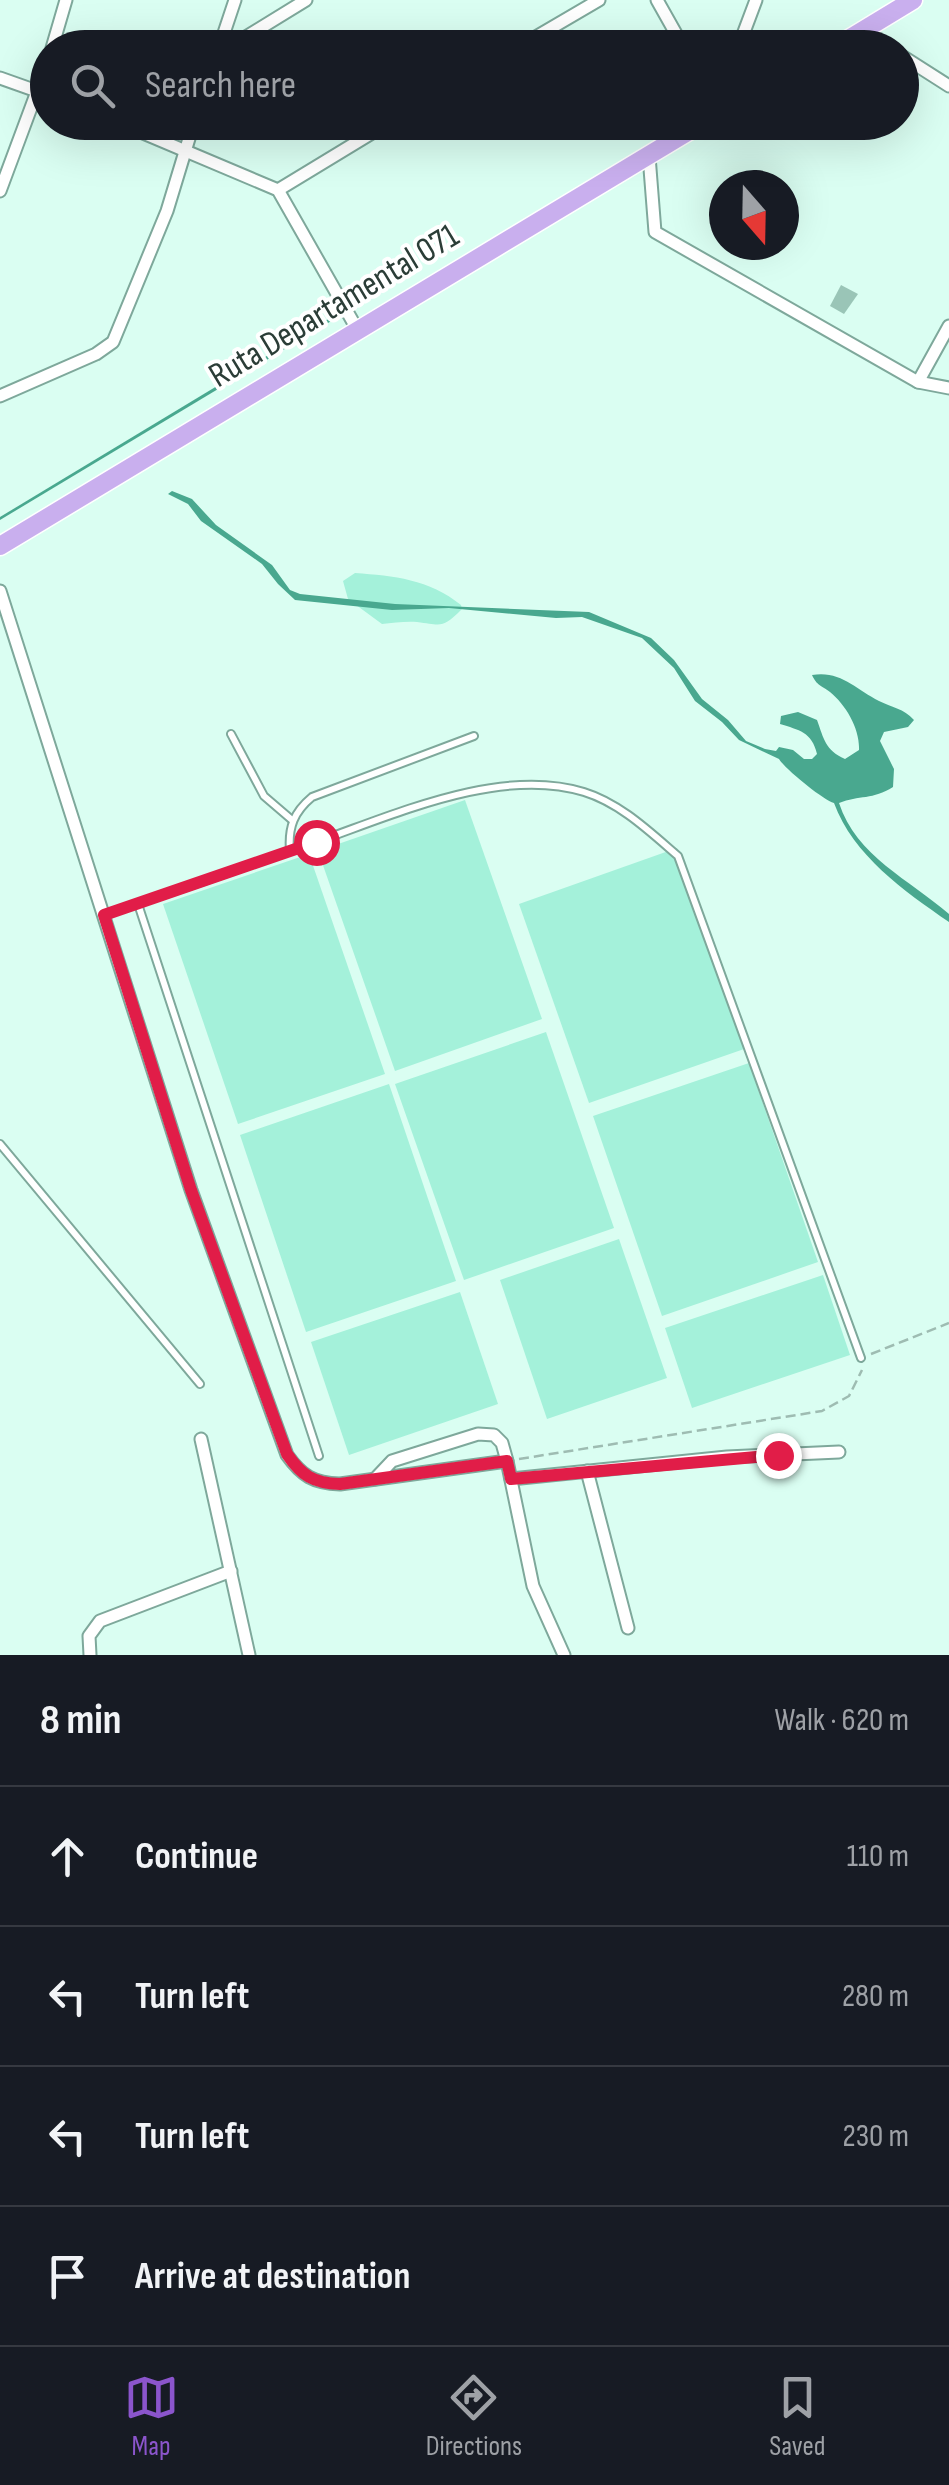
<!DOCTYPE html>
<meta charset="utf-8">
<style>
:root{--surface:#171b24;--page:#242831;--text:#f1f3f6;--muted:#9ea1a6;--line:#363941;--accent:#8b55cc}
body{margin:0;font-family:"Sofia Sans Condensed",sans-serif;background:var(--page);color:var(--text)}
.compass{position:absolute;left:709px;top:170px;width:90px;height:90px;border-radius:50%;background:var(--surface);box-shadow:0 10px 40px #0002;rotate:160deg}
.stop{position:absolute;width:30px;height:30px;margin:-22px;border:8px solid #e11d48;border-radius:50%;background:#fff}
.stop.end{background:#e11d48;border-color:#fff;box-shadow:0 2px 10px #0008}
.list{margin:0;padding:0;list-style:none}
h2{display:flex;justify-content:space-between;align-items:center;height:130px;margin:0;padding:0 40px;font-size:42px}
h2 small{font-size:32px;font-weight:400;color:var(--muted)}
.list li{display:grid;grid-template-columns:65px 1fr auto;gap:30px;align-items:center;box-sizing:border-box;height:140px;padding:0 40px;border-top:2px solid var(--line)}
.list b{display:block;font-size:38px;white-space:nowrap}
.list em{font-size:32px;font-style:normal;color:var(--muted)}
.icon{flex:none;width:55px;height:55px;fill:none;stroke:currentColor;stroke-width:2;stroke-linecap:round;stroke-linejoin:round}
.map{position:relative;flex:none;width:949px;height:1655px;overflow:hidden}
.search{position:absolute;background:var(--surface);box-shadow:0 10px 40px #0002;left:30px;right:30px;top:30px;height:110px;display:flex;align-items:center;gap:25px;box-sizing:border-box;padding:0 35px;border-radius:55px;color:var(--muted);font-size:38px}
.sheet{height:690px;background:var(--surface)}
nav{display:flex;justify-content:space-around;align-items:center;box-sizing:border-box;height:140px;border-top:2px solid var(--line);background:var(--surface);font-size:28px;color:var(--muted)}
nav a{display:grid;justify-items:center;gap:5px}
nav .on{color:var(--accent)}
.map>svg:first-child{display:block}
.green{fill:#a4f1da}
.water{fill:#49a88f}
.building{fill:#9ac5b7}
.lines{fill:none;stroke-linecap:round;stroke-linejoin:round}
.service-casing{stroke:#7ea89b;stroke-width:10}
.minor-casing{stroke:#7ea89b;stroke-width:15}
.primary-casing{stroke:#fff;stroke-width:21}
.path{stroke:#9ebcb2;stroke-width:2.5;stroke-dasharray:10 5;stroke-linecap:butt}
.service{stroke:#fff;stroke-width:6}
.minor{stroke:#fff;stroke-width:11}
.primary{stroke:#c9afee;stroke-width:18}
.route{stroke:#e11d48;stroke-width:12}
.labels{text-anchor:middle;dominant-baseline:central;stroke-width:8;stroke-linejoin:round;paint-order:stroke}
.street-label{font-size:35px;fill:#2b3d37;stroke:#fff}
</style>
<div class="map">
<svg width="949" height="1655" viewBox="0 0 949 1655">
<rect width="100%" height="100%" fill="#dafef2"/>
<g class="green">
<path d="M355,573C394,576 429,579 461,605L462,609C442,629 442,625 417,622C406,621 393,623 382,624L348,599L343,581Z"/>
<path d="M465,800L542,1019L395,1071L318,851Z"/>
<path d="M677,848L747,1048L589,1103L519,904Z"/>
<path d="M309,854L385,1074L238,1124L163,904Z"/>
<path d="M546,1032L614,1228L464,1280L395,1084Z"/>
<path d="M749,1063L818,1262L662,1316L593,1116Z"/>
<path d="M389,1084L456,1281L306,1332L240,1135Z"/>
<path d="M619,1239L667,1378L547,1419L500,1280Z"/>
<path d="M823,1275L850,1355L692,1408L665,1328Z"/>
<path d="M460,1292L498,1404L349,1455L311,1342Z"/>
</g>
<g class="water">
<path d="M338,313V317L0,520V517Z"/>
<path d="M172,491L192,499L216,525L272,565L290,590L300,594L395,604L589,612L651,638L674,660L702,699L728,720L746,741L765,749L776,751L779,747L793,750L804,759H812L817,754C812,732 799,730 780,724L781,716L798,712L817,720C824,739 825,750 845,759L859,750C860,729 846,705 830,692C821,685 817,686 812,675C840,670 856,689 879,701C893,708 903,708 914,720L908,727L884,732L880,741L894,769L893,787C873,800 859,795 839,803C856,856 910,880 949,914V922C904,891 853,855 834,803C823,800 784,768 779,759L739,740L722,722L695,701L674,668L642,638L582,617L556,618L449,608L392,610L295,600L278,584L262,564L201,521L188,504L168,494Z"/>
</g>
<path class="building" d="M841,285L858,294L844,314L830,306Z"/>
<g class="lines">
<g class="service-casing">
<g id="service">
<path d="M231,734L264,796L292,820"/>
<path d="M290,851C288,827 294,812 312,797L474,736"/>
<path d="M138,904L319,1456"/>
<path d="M105,914C176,892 246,866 316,842C394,815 500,766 584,792C620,803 650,832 678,856L861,1358"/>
<path d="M0,1144L200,1384"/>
</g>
</g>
<g class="minor-casing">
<g id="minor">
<path d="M657,0L684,48"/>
<path d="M861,32L887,48"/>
<path d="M52,48L66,0"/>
<path d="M219,48L235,0"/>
<path d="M228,48L306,0"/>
<path d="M517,48L599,0"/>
<path d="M738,48L756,0"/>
<path d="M902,56L949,86"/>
<path d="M0,78L48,95"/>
<path d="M117,122L278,190L357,329"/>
<path d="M649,156L655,232L918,382L949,388"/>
<path d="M278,190L390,122"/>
<path d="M0,191L48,62"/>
<path d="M918,382L949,326"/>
<path d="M0,396L96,354L113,342L167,211L194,122"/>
<path d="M0,591L191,1190L287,1455C302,1476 313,1483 340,1484L507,1461"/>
<path d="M201,1439L249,1655"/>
<path d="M587,1471L628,1628"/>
<path d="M375,1479L392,1461L478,1434L494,1435L502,1443L507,1461L533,1586L564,1655"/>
<path d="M511,1479L727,1457L839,1452"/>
<path d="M90,1655L89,1636L100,1621L231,1571"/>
</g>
</g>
<g class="primary-casing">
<g id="primary">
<path d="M834,48L913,0"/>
<path d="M0,546L704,122"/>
</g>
</g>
<g class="path">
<path d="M871,1354L949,1323"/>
<path d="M519,1459L822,1411L849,1396L862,1370"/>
</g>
<use href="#service" class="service"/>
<use href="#minor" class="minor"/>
<use href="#primary" class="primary"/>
</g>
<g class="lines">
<path class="route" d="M316,842L104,915L191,1190L287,1454C302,1476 313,1483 340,1484L507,1461L511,1479L778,1455"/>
</g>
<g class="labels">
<g class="street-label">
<text transform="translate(334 306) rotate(-31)">Ruta Departamental 071</text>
</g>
</g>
</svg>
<svg class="compass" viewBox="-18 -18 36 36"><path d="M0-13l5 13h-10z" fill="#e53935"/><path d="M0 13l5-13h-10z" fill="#9ea1a6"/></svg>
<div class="stop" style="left:316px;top:842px"></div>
<div class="stop end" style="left:778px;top:1455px"></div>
<div class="search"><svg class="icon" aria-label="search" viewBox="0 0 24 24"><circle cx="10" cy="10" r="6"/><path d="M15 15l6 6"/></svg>Search here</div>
</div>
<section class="sheet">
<h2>8 min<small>Walk · 620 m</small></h2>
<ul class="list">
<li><svg class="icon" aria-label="ahead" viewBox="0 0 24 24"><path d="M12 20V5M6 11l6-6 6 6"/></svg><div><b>Continue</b></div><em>110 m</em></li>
<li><svg class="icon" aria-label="left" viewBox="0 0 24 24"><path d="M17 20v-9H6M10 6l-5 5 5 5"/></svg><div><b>Turn left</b></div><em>280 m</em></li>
<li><svg class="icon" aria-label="left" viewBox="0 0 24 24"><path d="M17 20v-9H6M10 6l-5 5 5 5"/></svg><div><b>Turn left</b></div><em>230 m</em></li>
<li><svg class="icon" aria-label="arrive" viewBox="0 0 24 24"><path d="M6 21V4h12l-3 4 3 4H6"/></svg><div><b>Arrive at destination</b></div></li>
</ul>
</section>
<nav>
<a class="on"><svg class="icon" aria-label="map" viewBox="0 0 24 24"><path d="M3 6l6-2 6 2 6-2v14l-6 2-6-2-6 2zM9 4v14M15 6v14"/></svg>Map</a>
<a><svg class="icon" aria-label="directions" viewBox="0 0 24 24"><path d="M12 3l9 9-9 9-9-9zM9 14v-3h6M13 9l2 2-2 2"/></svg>Directions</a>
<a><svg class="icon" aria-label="saved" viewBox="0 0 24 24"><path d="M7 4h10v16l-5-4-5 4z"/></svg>Saved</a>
</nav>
